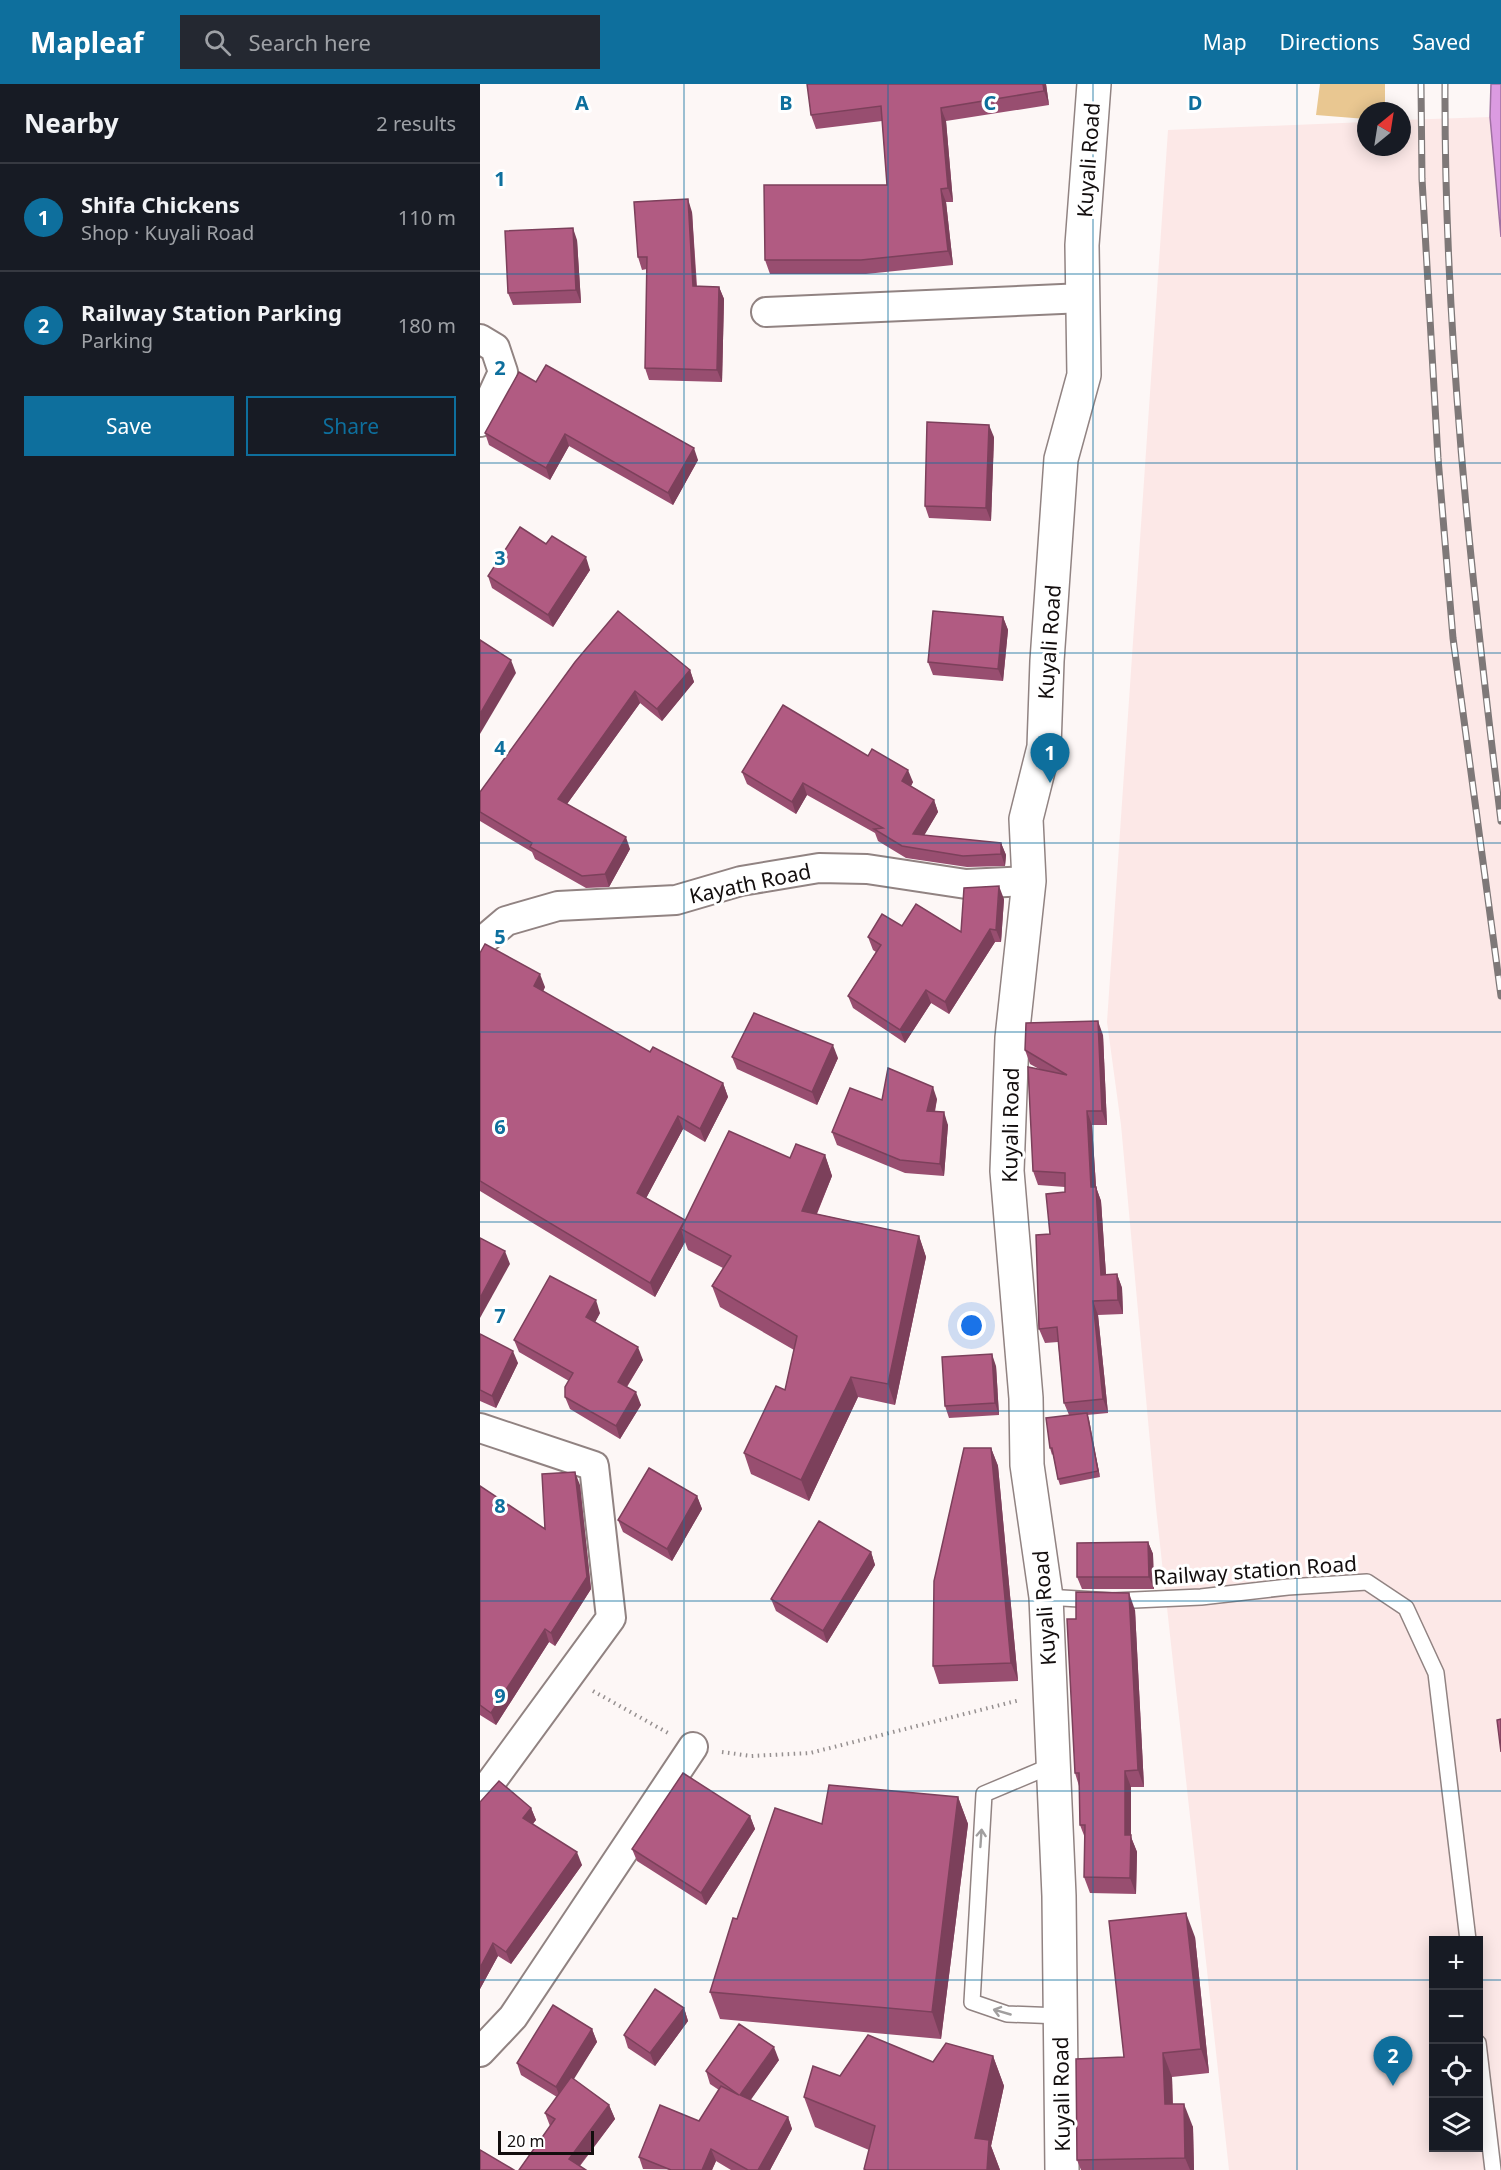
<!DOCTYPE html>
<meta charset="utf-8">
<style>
:root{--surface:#171b24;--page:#242831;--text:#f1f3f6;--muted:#9ea1a6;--line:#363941;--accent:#0e6f9d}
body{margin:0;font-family:"Noto Sans",sans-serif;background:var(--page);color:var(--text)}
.controls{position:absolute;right:18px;bottom:18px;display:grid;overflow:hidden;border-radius:0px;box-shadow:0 3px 15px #0003}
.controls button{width:54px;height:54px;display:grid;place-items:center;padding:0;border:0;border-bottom:2px solid var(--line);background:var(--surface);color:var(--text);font:30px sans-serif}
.compass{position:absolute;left:877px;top:18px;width:54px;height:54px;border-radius:50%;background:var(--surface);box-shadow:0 3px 15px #0003;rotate:30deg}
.scale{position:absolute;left:18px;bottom:15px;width:96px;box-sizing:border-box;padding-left:6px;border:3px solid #130e0e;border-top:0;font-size:16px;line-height:21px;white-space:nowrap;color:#130e0e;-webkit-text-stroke:4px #fff;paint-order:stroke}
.you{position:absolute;left:492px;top:1242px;width:21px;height:21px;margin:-15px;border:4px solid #fff;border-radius:50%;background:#1a73e8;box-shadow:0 0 0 9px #1a73e833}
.badge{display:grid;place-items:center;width:39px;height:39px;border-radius:50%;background:var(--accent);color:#fff;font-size:20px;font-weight:700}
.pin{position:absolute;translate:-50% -50px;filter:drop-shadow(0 2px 3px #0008)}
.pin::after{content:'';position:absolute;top:32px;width:21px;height:18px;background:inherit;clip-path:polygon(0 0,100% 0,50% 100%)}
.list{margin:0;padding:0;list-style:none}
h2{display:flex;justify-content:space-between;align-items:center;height:78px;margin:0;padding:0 24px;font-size:26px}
h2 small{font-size:20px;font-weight:400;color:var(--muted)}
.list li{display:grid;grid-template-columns:39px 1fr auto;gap:18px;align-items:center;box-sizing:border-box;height:108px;padding:0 24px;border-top:2px solid var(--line)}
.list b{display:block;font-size:22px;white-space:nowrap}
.list p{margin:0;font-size:20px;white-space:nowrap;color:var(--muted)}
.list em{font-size:20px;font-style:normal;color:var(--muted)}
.actions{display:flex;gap:12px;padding:18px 24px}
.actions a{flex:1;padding:14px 0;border:2px solid var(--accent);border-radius:0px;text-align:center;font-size:21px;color:var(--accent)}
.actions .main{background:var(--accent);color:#fff}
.icon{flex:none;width:33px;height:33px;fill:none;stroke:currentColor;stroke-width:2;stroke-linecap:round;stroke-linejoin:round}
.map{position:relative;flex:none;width:1021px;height:2086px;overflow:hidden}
header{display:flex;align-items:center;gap:36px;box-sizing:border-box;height:84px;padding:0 30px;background:var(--accent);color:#fff}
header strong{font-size:28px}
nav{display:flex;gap:33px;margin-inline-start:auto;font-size:21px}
.search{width:420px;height:54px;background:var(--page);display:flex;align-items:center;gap:15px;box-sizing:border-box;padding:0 21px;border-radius:0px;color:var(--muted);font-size:22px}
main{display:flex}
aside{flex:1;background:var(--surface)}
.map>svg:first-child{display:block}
.built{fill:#fce8e7;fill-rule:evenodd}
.green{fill:#e9c791}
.water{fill:#db9be1;stroke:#9f71a2;stroke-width:1.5}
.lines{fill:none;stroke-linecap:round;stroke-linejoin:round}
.lane-casing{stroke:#918382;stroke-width:18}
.street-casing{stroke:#918382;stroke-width:32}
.secondary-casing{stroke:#918382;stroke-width:36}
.path{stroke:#969090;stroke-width:4;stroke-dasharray:1.5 4.5;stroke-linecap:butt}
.lane{stroke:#fff;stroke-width:15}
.street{stroke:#fff;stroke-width:28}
.secondary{stroke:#fff;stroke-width:33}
.rail-casing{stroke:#7e7878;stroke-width:7}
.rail{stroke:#fff;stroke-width:4.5;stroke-dasharray:14;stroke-linecap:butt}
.wall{fill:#984e70}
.shaded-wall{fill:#7c405b}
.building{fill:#b15b82;stroke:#7c405b;stroke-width:1.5}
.oneway{stroke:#a19f9f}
.grid{fill:none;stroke:#0e6f9d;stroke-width:1.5;stroke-opacity:0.55}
.labels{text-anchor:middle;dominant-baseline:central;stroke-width:6;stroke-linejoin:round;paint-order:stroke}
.street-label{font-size:21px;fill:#130e0e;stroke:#fff}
.grid-label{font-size:20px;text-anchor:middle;font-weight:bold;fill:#0e6f9d;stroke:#fff;stroke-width:6;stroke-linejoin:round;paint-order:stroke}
</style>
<header>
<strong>Mapleaf</strong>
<div class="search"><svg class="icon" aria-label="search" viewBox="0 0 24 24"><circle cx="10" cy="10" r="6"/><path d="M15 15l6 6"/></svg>Search here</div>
<nav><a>Map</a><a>Directions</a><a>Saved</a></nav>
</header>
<main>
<aside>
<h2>Nearby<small>2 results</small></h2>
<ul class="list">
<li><span class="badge">1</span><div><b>Shifa Chickens</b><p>Shop · Kuyali Road</p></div><em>110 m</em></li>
<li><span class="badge">2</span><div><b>Railway Station Parking</b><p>Parking</p></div><em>180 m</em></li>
</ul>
<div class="actions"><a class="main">Save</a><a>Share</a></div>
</aside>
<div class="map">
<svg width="1021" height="2086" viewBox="0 0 1021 2086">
<rect width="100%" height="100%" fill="#fdf7f6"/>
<path class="built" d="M1010,33L1021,153V2086H749L676,1424L641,1041L627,938L688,46L886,38V63H922V36ZM954,1856H998V2064H954Z"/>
<path class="green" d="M840,0H905V20L901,27H886V35L836,31Z"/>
<path class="water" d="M1011,0H1021V153L1010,33Z"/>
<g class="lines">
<g class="lane-casing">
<g id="lane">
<path d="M566,1513L632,1517L721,1513L808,1503L887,1498L926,1524L956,1589L988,1856"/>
<path d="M573,1681L504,1710L492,1918L527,1930L580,1932"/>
<path d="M998,1959L1013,2086"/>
</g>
</g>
<g class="street-casing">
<g id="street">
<path d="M286,228L604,214"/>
<path d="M0,255L15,264L23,288L0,338"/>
<path d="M0,859L26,837L78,822L196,816L261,797L339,784L387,785L486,800L549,797"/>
<path d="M0,1344L114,1382L131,1534L0,1713"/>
<path d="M0,1968L33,1933L213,1663"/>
</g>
</g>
<g class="secondary-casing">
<path id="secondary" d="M582,2086L579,1812L566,1513L547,1381L546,1314L527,1087L532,954L549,797L546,735L564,663L567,577L581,375L604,291L602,161L614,0"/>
</g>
<g class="path">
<path d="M113,1607L188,1649"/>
<path d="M242,1668L271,1672L330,1669L540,1616"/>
</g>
<use href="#lane" class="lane"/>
<use href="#street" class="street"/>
<use href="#secondary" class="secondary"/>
<g class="rail-casing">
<g id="rail">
<path d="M941,0L942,95L958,374L973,554L1021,912"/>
<path d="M965,0C964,246 991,493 1021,737"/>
</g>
</g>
<use href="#rail" class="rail"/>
</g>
<g class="wall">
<path d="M327,0H566L569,21L466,37L473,118H466L473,181L386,190H290L285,176L407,101L402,37L336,45L331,31Z"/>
<path d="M212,128L217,202L239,203L244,215L242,298L169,296L165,284L167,185L162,186L158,173Z"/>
<path d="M97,156L101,219L33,221L28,209Z"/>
<path d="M56,298L218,376L193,421L89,362L70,396L9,361L5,349Z"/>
<path d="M514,353L511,437L449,434L445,422Z"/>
<path d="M66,460L110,486L73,543L12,504L8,492Z"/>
<path d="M523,533L528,546L523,597L453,591L448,578Z"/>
<path d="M95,578L210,586L214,598L182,637L160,619L87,720L150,765L129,803L106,804L55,775L52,768L0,737V708Z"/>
<path d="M388,672L433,698L431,702L454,716L458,728L444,751L521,759L526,771L525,782L487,783L426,774L398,757L395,749L327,711L316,730L267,700L262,688Z"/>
<path d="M524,815L521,858H515L469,930L451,919L425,959L373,924L368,912L396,868L393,866L388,853L422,842L481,848Z"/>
<path d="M0,869L65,903L63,908L170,968L243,999L248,1013L225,1058L203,1045L166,1114L205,1136L310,1074L345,1071L352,1092L337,1130L439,1152L446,1173L415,1321L378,1313L329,1417L271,1390L264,1369L305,1306L314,1266L240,1223L232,1202L243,1184L208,1166L205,1158L175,1213L0,1107Z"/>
<path d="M623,951L627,1041H612L616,1103L621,1117L626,1191L637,1190L642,1204L643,1230L618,1231L628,1329L607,1331L620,1393L580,1401L578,1395L573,1370L572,1371L570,1364L589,1331L584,1319L578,1258L565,1259L559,1245L570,1150L585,1108V1103L558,1101L553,1087L559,985L550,980L545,966Z"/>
<path d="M252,973L358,974L337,1021L257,985Z"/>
<path d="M457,1015L455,1028L468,1041L464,1092L425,1089L357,1061L352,1048L402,1016Z"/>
<path d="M120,1229L115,1238L163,1276L147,1303L161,1321L140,1355L90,1325L85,1313L89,1297L39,1268L34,1256Z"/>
<path d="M0,1250L38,1279L16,1324L0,1317Z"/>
<path d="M516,1282L519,1331L469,1334L465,1322Z"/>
<path d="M511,1364L518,1382L538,1597L459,1600L453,1582Z"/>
<path d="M100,1401L111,1505L75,1562L69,1558L16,1641L0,1631V1402L65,1445Z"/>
<path d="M217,1412L222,1425L192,1477L143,1448L138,1436Z"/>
<path d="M668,1458L673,1470L674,1505H602L597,1493Z"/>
<path d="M391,1468L395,1481L347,1559L296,1527L291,1515Z"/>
<path d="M655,1526L664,1703H651V1753L657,1768L656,1810L610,1809L604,1793L605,1754L600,1741L599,1702L595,1689L596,1535Z"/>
<path d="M478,1713L488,1740L461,1955L240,1935L230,1908L257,1835L342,1740Z"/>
<path d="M0,1718L51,1724L56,1736L53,1740L102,1781L31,1880L18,1872L0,1905Z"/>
<path d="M270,1732L275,1745L226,1821L157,1777L152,1765Z"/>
<path d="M715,1853L729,1989L692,1993L693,2020L713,2043L714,2086H601L597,2076L644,1973Z"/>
<path d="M204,1924L208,1937L175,1982L148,1964L144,1951Z"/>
<path d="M112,1945L117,1958L93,1995L129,2021L135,2035L100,2082L39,2086L70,2042L65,2029L77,2013L41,1991L37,1979Z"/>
<path d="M513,1972L524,2002L511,2062L520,2086H384L389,2066L335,2043L324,2013L360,1992L453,1978Z"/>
<path d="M299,1976L270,2016L308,2033L312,2045L290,2086H251L236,2077L232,2086L163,2085L159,2073L219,2037L239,2006L230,2000L226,1987Z"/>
</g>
<g class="shaded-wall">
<path d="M563,0H566L569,21L564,7Z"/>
<path d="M461,24L466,37L473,118L468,104Z"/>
<path d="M461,105L466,118L473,181L468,167Z"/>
<path d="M208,115L212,128L217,215L213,202Z"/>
<path d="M93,144L97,156L101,219L96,206Z"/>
<path d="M239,203L244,215L242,298L237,286Z"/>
<path d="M509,341L514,353L511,437L506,424Z"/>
<path d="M85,350L89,362L70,396L66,384Z"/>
<path d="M214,364L218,376L193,421L188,409Z"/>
<path d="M106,473L110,486L73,543L68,531Z"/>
<path d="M523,533L528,546L523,597L518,585Z"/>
<path d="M31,576L36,589L0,650V630Z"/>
<path d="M210,586L214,598L182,637L177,625Z"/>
<path d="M155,607L160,619L82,727L78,715Z"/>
<path d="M428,686L433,698L427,709L422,697Z"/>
<path d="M323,699L327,711L316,730L312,718Z"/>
<path d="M454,716L458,728L438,762L433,750Z"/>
<path d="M146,753L150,765L129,803L125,790Z"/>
<path d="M521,759L526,771L525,782L521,770Z"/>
<path d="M519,802L524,815L521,858L516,846Z"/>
<path d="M510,845L515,858L469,930L465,918Z"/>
<path d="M60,890L65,903L58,916L54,902Z"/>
<path d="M446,906L451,919L425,959L420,946Z"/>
<path d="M618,937L623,951L627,1041L622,1027Z"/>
<path d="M353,961L358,974L337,1021L332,1008Z"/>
<path d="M243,999L248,1013L225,1058L220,1045Z"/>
<path d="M453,1003L457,1015L452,1039L447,1027Z"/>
<path d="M607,1027L612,1041L617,1117L611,1103Z"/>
<path d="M464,1028L468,1041L464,1092L460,1080Z"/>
<path d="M198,1032L203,1045L162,1122L157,1109Z"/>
<path d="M345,1071L352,1092L329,1148L322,1127Z"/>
<path d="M616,1103L621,1117L627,1205L621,1191Z"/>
<path d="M205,1136L201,1145L205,1158L175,1213L170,1199Z"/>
<path d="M439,1152L446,1173L415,1321L408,1300Z"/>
<path d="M25,1167L30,1180L0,1234V1214Z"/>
<path d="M637,1190L642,1204L643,1230L638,1216Z"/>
<path d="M116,1216L120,1229L111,1246L106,1233Z"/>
<path d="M613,1217L618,1231L628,1329L623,1315Z"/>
<path d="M158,1263L163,1276L142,1310L138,1298Z"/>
<path d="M33,1267L38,1279L16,1324L12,1312Z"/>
<path d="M512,1270L516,1282L519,1331L515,1319Z"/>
<path d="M371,1293L378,1313L329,1417L321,1396Z"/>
<path d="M156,1308L161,1321L140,1355L136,1342Z"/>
<path d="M607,1329L609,1335L620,1393L618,1387Z"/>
<path d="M511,1364L518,1382L538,1597L531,1579Z"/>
<path d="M95,1388L100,1401L111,1505L75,1562L71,1549Z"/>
<path d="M217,1412L222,1425L192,1477L187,1465Z"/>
<path d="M668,1458L673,1470L674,1505L669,1493Z"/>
<path d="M391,1468L395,1481L347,1559L343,1547Z"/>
<path d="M649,1509L655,1526L664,1703L658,1686Z"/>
<path d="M65,1545L69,1558L16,1641L11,1629Z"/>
<path d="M645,1687L651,1703V1753L657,1768L656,1810L650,1794L645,1751Z"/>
<path d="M478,1713L488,1740L461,1955L452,1928Z"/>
<path d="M51,1724L56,1736L47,1746L43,1734Z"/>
<path d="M270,1732L275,1745L226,1821L221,1809Z"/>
<path d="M97,1768L102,1781L31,1880L26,1868Z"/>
<path d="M706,1829L715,1853L729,1989L721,1965Z"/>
<path d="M13,1859L18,1872L0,1905V1884Z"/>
<path d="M204,1924L208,1937L175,1982L170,1969Z"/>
<path d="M112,1945L117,1958L81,2016L76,2003Z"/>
<path d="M294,1963L299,1976L265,2024L260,2011Z"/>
<path d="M683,1969L692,1993L693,2044L685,2020Z"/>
<path d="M513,1972L524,2002L511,2062L520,2086H507L495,2054Z"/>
<path d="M704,2020L713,2043L714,2086H710L705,2074Z"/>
<path d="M129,2021L135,2035L96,2086L89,2075Z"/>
<path d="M308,2033L312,2045L290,2086H278Z"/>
<path d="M231,2065L236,2077L232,2086H222Z"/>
</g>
<g class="building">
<path d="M327,0H563L564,7L461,24L468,104L461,105L468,167L381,176H285L284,101H407L401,22L331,31Z"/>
<path d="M208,115L213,202L239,203L237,286L165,284L167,173H158L154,118Z"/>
<path d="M93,144L96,206L28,209L25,147Z"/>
<path d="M66,281L214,364L188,409L85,350L66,384L5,349L39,288L56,298Z"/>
<path d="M447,338L509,341L506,424L445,422Z"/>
<path d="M40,443L66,460L72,452L106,473L68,531L8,492Z"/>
<path d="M138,527L210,586L177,625L155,607L78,715L146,753L125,790L102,792L50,763L52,759L0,728V708L95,578Z"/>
<path d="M453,527L523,533L518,585L448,578Z"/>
<path d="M0,556L31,576L0,630Z"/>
<path d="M303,621L388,672L392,665L428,686L422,697L454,716L433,750L521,759V770L483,772L422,762L394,745L403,744L323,699L312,718L262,688Z"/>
<path d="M519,802L516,846L510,845L465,918L446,906L420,946L368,912L401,861L388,853L402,830L422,842L436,820L481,848L484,804Z"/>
<path d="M5,860L60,890L54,902L170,968L173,963L243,999L220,1045L198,1032L157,1109L205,1136L170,1199L0,1097V869Z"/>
<path d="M274,929L353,961L332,1008L252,973Z"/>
<path d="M618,937L622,1027H607L611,1103H616L621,1191L637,1190L638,1216L613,1217L623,1315L584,1319L577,1243L559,1245L556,1151L570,1150L566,1110L585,1108V1089L553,1087L548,983L587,991L545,966L546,939Z"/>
<path d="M408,984L453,1003L447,1027L464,1028L460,1080L420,1076L352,1048L370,1004L402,1016Z"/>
<path d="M249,1047L310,1074L316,1060L345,1071L322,1127L439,1152L408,1300L371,1293L321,1396L264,1369L296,1302L305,1306L317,1252L232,1202L251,1172L201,1145Z"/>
<path d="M0,1154L25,1167L0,1214Z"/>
<path d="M70,1192L116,1216L106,1233L158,1263L138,1298L156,1308L136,1342L85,1313V1303L93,1289L34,1256Z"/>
<path d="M0,1250L33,1267L12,1312L0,1306Z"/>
<path d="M512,1270L515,1319L465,1322L462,1273Z"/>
<path d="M607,1329L618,1387L578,1395L572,1364H570L566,1334Z"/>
<path d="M484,1364H511L531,1579L453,1582L454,1497Z"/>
<path d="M169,1384L217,1412L187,1465L138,1436Z"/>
<path d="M95,1388L107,1493L71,1549L65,1545L11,1629L0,1621V1402L65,1445L62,1390Z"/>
<path d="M339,1437L391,1468L343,1547L291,1515Z"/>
<path d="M668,1458L669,1493H597V1459Z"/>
<path d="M596,1508L649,1509L658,1686L645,1687V1751H651L650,1794L604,1793L605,1741H600L599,1689H595L587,1535H596Z"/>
<path d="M1021,1635V1668L1017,1636Z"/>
<path d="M203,1689L270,1732L221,1809L152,1765Z"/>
<path d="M19,1697L51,1724L43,1734L97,1768L26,1868L13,1859L0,1884V1718Z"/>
<path d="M349,1701L478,1713L452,1928L230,1908L253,1834L257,1835L295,1724L342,1740Z"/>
<path d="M706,1829L721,1965L683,1969L685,2020H704L705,2074L597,2076L596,1975L644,1973L629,1837Z"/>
<path d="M175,1905L204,1924L170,1969L144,1951Z"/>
<path d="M73,1921L112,1945L76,2003L37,1979Z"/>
<path d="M259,1940L294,1963L260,2011L308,2033L278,2086H268L231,2065L222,2086H191L159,2073L180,2021L219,2037L241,2002L259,2011L226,1987Z"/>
<path d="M388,1951L453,1978L466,1959L513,1972L495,2054L509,2056L507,2086H386L384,2085L395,2042L324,2013L333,1982L360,1992Z"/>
<path d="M91,1993L129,2021L89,2075L106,2086H39L75,2035L65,2029Z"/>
<path d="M0,2066L34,2086H0Z"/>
</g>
<defs><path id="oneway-shaft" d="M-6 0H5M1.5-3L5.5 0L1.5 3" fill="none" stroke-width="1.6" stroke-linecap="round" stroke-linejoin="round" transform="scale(1.5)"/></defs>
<g class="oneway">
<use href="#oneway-shaft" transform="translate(501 1754) rotate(-86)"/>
<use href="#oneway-shaft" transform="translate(522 1928) rotate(-164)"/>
</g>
<path class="grid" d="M204,0V2086M408,0V2086M613,0V2086M817,0V2086M0,190H1021M0,379H1021M0,569H1021M0,759H1021M0,948H1021M0,1138H1021M0,1327H1021M0,1517H1021M0,1707H1021M0,1896H954M998,1896H1021"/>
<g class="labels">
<g class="street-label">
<text transform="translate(608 76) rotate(-86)">Kuyali Road</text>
<text transform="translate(569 558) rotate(-86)">Kuyali Road</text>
<text transform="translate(270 799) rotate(-12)">Kayath Road</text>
<text transform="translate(530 1041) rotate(-89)">Kuyali Road</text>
<text transform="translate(775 1486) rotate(-4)">Railway station Road</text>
<text transform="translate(564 1524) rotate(-94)">Kuyali Road</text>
<text transform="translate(581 2010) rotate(-91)">Kuyali Road</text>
</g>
</g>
<g class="grid-label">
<text x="102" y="26">A</text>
<text x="306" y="26">B</text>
<text x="510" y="26">C</text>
<text x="715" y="26">D</text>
<text x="20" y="102">1</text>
<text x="20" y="291">2</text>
<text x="20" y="481">3</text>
<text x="20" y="671">4</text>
<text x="20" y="860">5</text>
<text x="20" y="1050">6</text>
<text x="20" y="1239">7</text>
<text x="20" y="1429">8</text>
<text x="20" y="1619">9</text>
</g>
</svg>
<div class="controls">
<button>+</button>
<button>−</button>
<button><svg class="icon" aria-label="locate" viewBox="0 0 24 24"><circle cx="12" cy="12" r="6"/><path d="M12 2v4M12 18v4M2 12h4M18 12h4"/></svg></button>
<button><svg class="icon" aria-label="layers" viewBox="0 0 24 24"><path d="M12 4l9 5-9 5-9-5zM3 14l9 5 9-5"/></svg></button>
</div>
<svg class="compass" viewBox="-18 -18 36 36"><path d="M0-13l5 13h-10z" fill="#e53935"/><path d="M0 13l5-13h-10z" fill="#9ea1a6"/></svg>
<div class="scale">20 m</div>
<div class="you"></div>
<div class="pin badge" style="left:570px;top:699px">1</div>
<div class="pin badge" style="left:913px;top:2002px">2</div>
</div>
</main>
